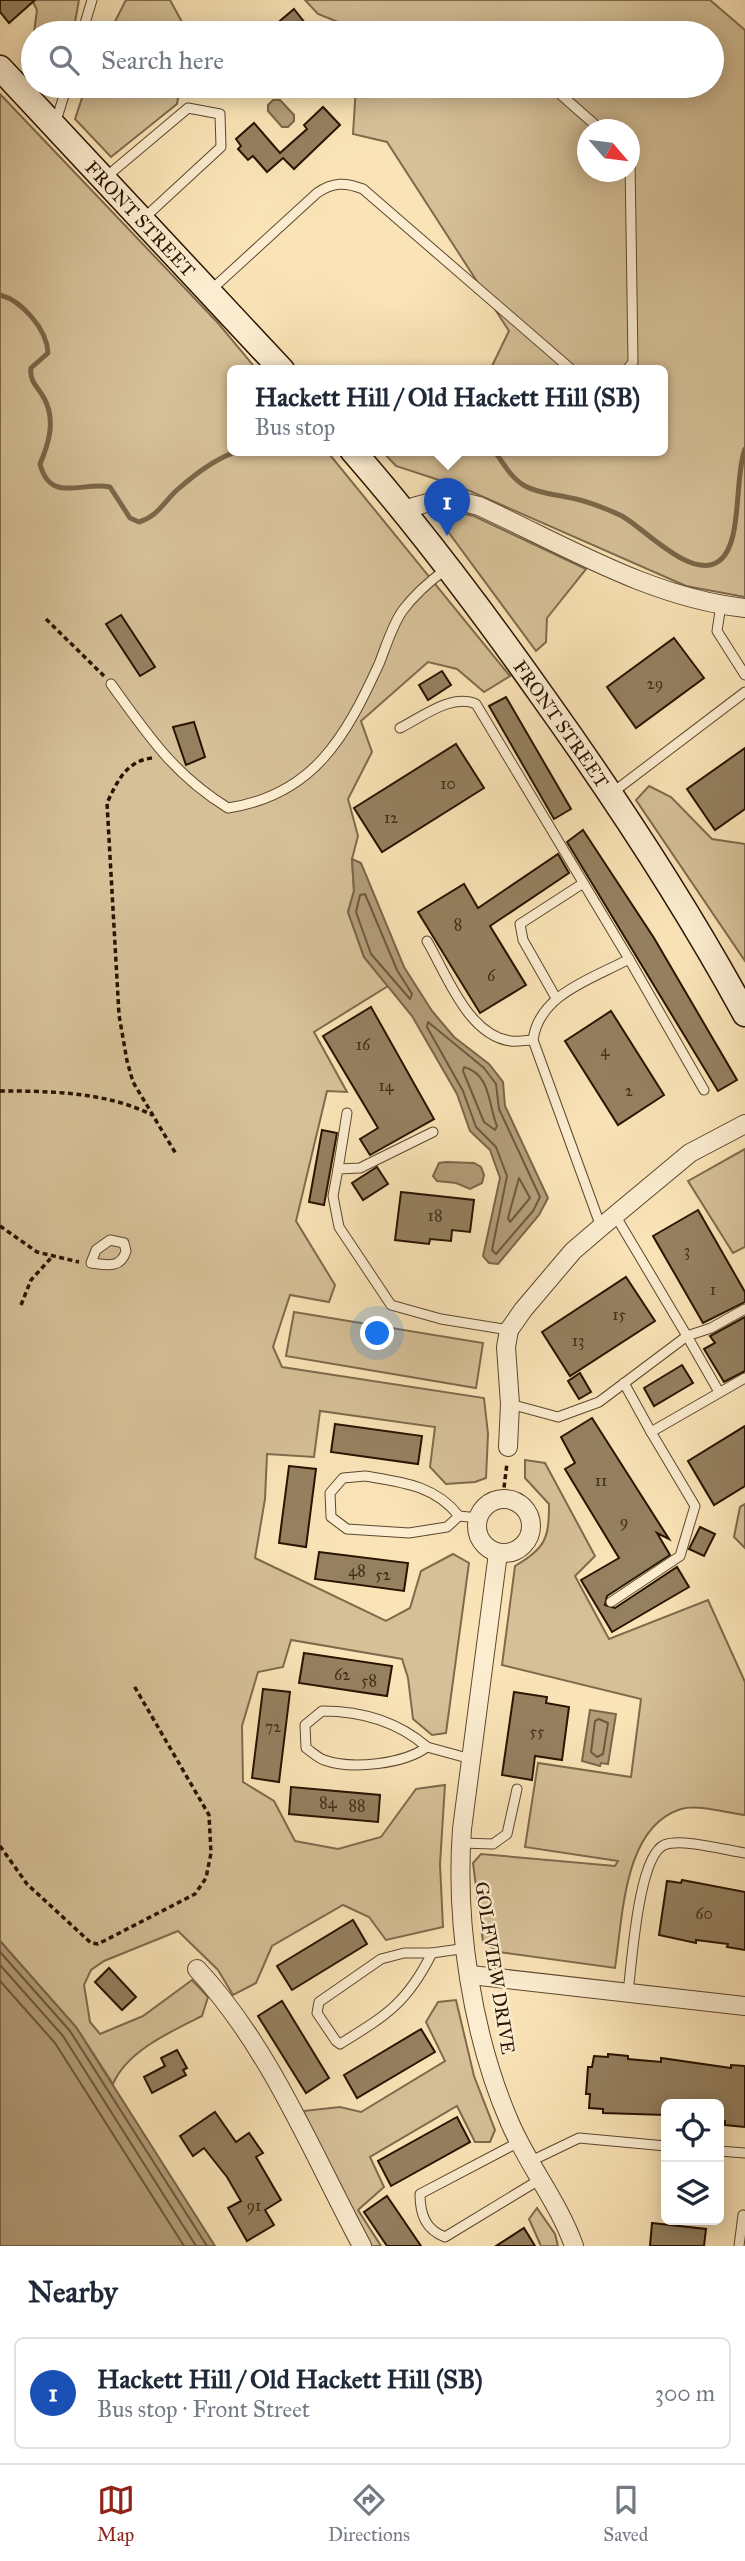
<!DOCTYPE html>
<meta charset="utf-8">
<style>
:root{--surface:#fff;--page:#f2f2f3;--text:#1f2937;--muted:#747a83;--line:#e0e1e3;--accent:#8f2418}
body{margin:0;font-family:"IM FELL Great Primer",serif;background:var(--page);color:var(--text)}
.controls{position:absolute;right:21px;bottom:21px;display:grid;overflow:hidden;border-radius:10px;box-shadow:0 4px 18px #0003}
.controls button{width:63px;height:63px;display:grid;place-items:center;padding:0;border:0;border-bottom:2px solid var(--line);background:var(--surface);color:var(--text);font:35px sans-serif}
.compass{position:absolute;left:577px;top:119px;width:63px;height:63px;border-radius:50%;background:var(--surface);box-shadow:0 4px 18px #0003;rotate:118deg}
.you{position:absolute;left:378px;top:1334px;width:24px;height:24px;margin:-18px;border:5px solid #fff;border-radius:50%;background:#1a73e8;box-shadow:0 0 0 10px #1a73e833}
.badge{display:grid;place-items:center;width:46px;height:46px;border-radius:50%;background:var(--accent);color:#fff;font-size:23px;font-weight:700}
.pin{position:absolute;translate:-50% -58px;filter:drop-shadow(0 2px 4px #0008)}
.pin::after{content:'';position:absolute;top:37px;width:24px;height:21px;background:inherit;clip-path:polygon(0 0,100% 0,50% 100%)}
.popup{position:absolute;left:227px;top:365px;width:441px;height:91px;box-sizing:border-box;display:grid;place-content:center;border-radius:10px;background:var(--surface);filter:drop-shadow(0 2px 5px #0005);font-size:23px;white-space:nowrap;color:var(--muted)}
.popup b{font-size:26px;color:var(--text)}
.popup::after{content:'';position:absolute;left:50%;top:100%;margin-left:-14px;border:14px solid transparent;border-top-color:var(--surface)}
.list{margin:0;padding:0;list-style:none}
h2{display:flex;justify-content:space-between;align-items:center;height:91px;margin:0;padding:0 28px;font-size:30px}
h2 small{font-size:23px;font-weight:400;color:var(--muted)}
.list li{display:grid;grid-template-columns:46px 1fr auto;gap:21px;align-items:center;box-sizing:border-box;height:112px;margin:0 14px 14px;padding:0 14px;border:2px solid var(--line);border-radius:10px}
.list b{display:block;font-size:26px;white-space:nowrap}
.list p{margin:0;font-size:23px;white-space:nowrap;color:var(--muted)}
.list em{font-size:23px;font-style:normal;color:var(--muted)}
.icon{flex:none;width:38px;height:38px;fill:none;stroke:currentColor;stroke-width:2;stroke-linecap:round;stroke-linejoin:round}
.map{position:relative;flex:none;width:745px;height:2246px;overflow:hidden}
.search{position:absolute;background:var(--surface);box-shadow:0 4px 18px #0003;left:21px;right:21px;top:21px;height:77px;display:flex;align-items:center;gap:18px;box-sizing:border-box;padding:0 24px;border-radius:38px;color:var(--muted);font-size:26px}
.sheet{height:217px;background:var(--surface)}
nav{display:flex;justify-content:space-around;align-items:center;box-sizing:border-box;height:98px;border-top:2px solid var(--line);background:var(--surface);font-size:19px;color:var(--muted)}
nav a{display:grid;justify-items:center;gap:4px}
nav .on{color:var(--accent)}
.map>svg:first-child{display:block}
.green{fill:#d6c098;stroke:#7f6a4c;stroke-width:2;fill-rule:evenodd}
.water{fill:#b39d79;stroke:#7b6649;stroke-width:2}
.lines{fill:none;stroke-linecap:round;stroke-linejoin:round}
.shore{stroke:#6e583d;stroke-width:2}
.stream{stroke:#7b6649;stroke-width:5}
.building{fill:#958060;stroke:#281301;stroke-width:2}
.service-casing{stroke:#5c472e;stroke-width:11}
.minor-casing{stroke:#5c472e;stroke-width:20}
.secondary-casing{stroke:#281301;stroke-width:27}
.path{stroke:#281301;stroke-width:3.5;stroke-dasharray:5 3.5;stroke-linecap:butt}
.service{stroke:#fcedd0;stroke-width:9}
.minor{stroke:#fcedd0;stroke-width:18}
.secondary{stroke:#fcedd0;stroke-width:24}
.labels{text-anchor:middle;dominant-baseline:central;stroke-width:5;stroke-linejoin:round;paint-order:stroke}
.number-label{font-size:16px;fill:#432e19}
.street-label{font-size:19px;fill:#281301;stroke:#fcedd0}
</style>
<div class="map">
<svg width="745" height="2246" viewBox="0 0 745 2246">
<rect width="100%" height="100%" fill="#fae4b7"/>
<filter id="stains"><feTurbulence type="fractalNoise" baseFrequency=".00286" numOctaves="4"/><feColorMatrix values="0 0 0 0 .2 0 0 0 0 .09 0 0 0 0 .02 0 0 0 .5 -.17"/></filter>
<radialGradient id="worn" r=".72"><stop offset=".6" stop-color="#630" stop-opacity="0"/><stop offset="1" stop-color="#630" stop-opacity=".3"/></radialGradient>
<g class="green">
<path d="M32,0H79L73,33H34L37,10Z"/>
<path d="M126,0H170L188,33H109Z"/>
<path d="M305,0H710L745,30V597L686,586L463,488L396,466L381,450H662V370H490L509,331L387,142L353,134L356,86H712V33H365L318,14ZM588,130H630V172H588Z"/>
<path d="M86,86H180L177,104L111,157L75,119Z"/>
<path d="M0,94L218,323L257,370H232V450H326L510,676L484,692L457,669L428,662L361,721L372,752L348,799L358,836L352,859L354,891L348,912L364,957L388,986L314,1032L347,1092L327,1091L296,1221L335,1285L329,1302L290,1295L273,1347L282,1367L484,1398L488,1434L486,1478L475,1482L446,1484L430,1467L435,1427L320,1411L314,1457L267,1454L265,1499L255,1558L386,1621L410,1608L421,1571L453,1554L469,1563L446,1733L432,1735L413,1719L408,1678L402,1659L291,1640L283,1667L258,1672L242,1726L243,1782L274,1801L295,1841L338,1849L381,1837L416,1789L445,1785L440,1864L443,1927L386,1940L369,1917L343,1905L272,1946L256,1983L233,1995L218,1970L178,1931L104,1961L91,1970L84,1985L90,2022L100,2034L143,2016L192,1980L208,1997L202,2016C170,2032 127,2051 113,2084L76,2027L0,1941Z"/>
<path d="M456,512L474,516L586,569L547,618L546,642L536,651L441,522Z"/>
<path d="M649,786L671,797L712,839L745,844V961L636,800Z"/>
<path d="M745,1149V1247L733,1253L688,1181Z"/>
<path d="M294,1312L483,1343L476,1388L286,1356Z"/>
<path d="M525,1460L545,1463L595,1556L575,1576L609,1639L708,1600L745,1682V1815C727,1813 698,1804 681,1809C623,1827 623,1917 615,1968L499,1952L483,1942L473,1863L481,1854L615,1866L618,1861L525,1847L538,1763L631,1777L641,1699L502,1665L515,1566C546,1548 549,1538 549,1504L525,1478Z"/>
<path d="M745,1504V1548L734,1537L740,1507Z"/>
<path d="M456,2000L474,2076L495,2130L490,2142H475L457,2106L370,2157L384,2187L358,2210L381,2246H368L303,2111L340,2107L361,2112L445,2061L426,2022L438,2002Z"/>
<path d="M537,2208L555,2234L558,2246H541L529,2219Z"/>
</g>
<g class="water">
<path d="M273,100H280L294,115V121L288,127H282L268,111V105Z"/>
<path d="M352,859L361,863L404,967L432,1011L454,1037L489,1064L503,1082L505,1106L548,1198L539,1215L498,1264L489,1263L483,1256L500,1178L490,1150L470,1131L457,1094L412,1016L364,957L348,912L354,891Z"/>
<path d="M446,1162L474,1163L481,1167L484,1175L482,1183L470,1189L456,1183L437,1181L433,1176L439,1163Z"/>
<path d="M590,1710L616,1714L608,1764L601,1763L600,1766L582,1761Z"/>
<path d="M0,1941L76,2027L215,2246H0Z"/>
</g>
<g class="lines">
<g class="shore">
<path d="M365,894L397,970L412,994L410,999L371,954L356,912L360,895Z"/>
<path d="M428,1022L484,1068L496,1084L499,1109L540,1197L533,1211L496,1254L492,1250L507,1176L496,1147L476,1127L463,1091L427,1027Z"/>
<path d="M464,1067C491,1074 488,1105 497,1126L495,1130L484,1122L463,1071Z"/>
<path d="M519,1178L530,1198L510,1222L508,1218Z"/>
<path d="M599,1719L608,1723L603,1754L597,1757L591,1752L595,1721Z"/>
<path d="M0,1952L70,2031L207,2246"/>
<path d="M0,1965L63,2036L196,2246"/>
<path d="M0,1981L55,2043L184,2246"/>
</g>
<g class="stream">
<path d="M0,295C22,301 47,329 48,353L31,368C29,381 38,387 44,398C56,420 49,443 40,464C50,504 83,481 110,487L130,518L139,522C158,516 163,503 177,490C194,475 221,454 244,450"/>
<path d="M494,450C503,463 511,478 525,486C538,493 552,494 566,497C585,500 605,508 622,516C645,529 692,581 719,561C743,544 734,477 745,449"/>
</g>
</g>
<g class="building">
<path d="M0,0H35L9,23L0,12Z"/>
<path d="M294,9L313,33H282L275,25Z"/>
<path d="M323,107L340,125L294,169L283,158L267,172L253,156L248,160L238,149L241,146L236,139L254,123L280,153L307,129L304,125Z"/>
<path d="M121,615L155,667L140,676L106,624Z"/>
<path d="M674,638L704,678L636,728L607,687Z"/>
<path d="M442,671L451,685L428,700L419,685Z"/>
<path d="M506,697L571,809L554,819L489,706Z"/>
<path d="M194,722L205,757L186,765L173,727Z"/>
<path d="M456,744L484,788L382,852L354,808Z"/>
<path d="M745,748V809L715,830L687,789Z"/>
<path d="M583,830L654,938L737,1080L718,1091L567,842Z"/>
<path d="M558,854L569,873L490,926L526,985L480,1013L418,912L464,884L478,908Z"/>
<path d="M371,1007L434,1119L370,1155L360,1139L378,1128L323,1036Z"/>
<path d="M611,1011L664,1095L618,1125L565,1041Z"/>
<path d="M322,1130L337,1133L324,1205L309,1202Z"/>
<path d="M377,1167L388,1184L363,1200L352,1183Z"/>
<path d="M401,1192L474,1200L470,1232L452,1230L451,1241L430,1239L429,1244L395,1240Z"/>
<path d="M698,1210L745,1292V1302L703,1323L653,1236Z"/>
<path d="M626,1277L655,1321L570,1376L542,1332Z"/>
<path d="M745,1317V1371L724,1382L704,1349L715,1343L710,1336Z"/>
<path d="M682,1365L693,1383L654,1406L644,1388Z"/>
<path d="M580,1373L591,1392L579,1399L568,1381Z"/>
<path d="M592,1418L669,1539L657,1533L670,1555L607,1596L605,1605L615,1608L677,1567L689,1587L612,1632L581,1580L619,1558L565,1469L575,1463L561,1437Z"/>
<path d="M335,1424L422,1436L418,1464L331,1452Z"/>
<path d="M745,1426V1486L714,1505L688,1461Z"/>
<path d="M289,1466L316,1469L306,1547L279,1543Z"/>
<path d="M700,1527L715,1534L704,1556L689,1549Z"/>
<path d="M319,1552L408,1563L404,1591L315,1579Z"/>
<path d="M304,1653L392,1666L387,1696L299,1683Z"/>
<path d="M263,1689L290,1692L279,1782L252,1778Z"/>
<path d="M514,1692L547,1697L546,1703L569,1707L562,1760L535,1756L532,1780L502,1775Z"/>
<path d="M291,1787L380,1795L378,1822L289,1814Z"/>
<path d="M682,1880L745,1892V1950L727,1947L728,1944L696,1940V1943L659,1935L667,1881L681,1883Z"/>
<path d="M353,1920L367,1944L292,1990L277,1966Z"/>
<path d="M109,1968L136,1997L122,2010L95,1982Z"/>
<path d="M282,2001L329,2078L306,2093L258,2016Z"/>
<path d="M421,2029L435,2052L357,2098L344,2075Z"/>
<path d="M177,2050L187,2068L183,2070L186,2075L152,2093L144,2077L165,2066L161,2058Z"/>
<path d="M608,2054L628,2056V2059L661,2062V2058L731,2068V2065L745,2066V2127L725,2125V2121H719V2104H666V2115L603,2113V2109L589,2108L590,2094H586L588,2067H592L594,2056L608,2057Z"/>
<path d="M215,2112L236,2142L249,2133L263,2153L256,2157L281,2200L265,2210L274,2225L247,2241L228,2208L241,2201L227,2177L204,2148L193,2156L180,2136Z"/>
<path d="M457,2117L470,2142L391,2186L378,2161Z"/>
<path d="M387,2196L421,2246H387L364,2212Z"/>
<path d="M652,2223L706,2229L704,2246H650Z"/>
<path d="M524,2228L535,2246H496Z"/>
</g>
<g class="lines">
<g class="service-casing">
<g id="service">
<path d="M82,33L92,0"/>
<path d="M551,86L601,130"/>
<path d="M55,124L67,86"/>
<path d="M106,177L188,108L220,114L221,147L143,219"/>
<path d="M211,290L317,193C333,182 345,182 363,189L572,370"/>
<path d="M627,370L633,362L630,159"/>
<path d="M721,605L717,631L745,675"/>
<path d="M111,684C148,735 173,774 228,808C314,795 346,736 379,664C386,647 392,625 403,610C415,594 430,581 446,569"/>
<path d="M400,728C422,717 452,693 476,704L629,959"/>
<path d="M612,793L745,692"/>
<path d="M427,941C446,973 468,1036 511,1041C518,1042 526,1040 533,1040"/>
<path d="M556,998L523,940L520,924L582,884"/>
<path d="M433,1132L360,1168L338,1169L333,1196L339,1227L391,1305L441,1319L509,1330"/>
<path d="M338,1169L347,1113"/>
<path d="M601,1227L533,1040C539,994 592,979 629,959L704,1090"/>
<path d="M110,1240L124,1243L126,1251C121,1269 106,1265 91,1263L96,1250Z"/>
<path d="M624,1383L651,1432"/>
<path d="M719,1392L687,1336L711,1328L745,1309"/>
<path d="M510,1404L558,1417L599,1402L687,1336L615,1215"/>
<path d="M365,1476C401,1482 435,1485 459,1516L447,1527L409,1533L347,1529L331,1517L330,1493L343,1478Z"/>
<path d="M459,1516L478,1518"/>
<path d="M611,1602L680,1556L695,1506L651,1432L745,1378"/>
<path d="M322,1711C362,1711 397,1721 427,1747C404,1764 352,1770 324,1760C318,1758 312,1752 306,1748L305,1725Z"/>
<path d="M427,1747L471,1759"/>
<path d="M461,1843L493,1844L507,1834L517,1789"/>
<path d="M404,1953H432C407,2003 387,2015 340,2044L336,2041L317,2013L319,2002L381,1959Z"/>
<path d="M432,1953L467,1948"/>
<path d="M628,1992C632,1963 638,1857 664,1845C681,1838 725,1850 745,1853"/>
<path d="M519,2142L420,2194C420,2215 426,2230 445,2237L539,2180"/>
<path d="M719,2151L745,2153"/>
<path d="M529,2162L579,2138L666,2146"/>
<path d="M739,2246L743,2215"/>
</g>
</g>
<g class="minor-casing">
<g id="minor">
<path d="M405,510C433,499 451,498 479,506C564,545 651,598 745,608"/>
<path d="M508,1447L510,1404L506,1347L509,1330L523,1310L573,1251L601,1227L690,1153L745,1124"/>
<circle cx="504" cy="1526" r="27"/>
<path d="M498,1553L462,1829C455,1923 472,2036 510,2123C528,2165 559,2203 574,2246"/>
<path d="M197,1969C270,2047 312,2153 362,2246"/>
<path d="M471,1975L745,2006"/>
</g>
</g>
<g class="secondary-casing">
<g id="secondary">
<path id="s1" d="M0,68L282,370"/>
<path id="s2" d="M352,450C421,529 483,612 543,697C616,799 685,904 745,1014"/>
</g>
</g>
<g class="path">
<path d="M46,619L104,676"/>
<path d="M152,758C126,761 117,782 107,803L119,1015L127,1061L133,1082L176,1154"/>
<path d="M0,1091C50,1091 107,1092 152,1115"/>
<path d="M0,1226L37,1252L79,1262"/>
<path d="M21,1305L31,1280L51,1258"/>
<path d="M503,1496L507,1463"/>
<path d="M0,1846L27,1884L91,1943L98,1944L195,1894L206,1878L211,1853L209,1815L133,1684"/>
</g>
<use href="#service" class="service"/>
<use href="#minor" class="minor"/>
<use href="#secondary" class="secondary"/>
</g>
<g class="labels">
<g class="number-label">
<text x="655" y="683">29</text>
<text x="448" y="783">10</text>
<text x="391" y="817">12</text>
<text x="458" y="924">8</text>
<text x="491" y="975">6</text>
<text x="363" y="1044">16</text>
<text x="605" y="1050">4</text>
<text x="386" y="1085">14</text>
<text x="629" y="1090">2</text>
<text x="435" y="1215">18</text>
<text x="687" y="1250">3</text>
<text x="713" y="1289">1</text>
<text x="619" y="1314">15</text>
<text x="578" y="1340">13</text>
<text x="601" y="1480">11</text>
<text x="624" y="1521">9</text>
<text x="357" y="1570">48</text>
<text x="383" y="1574">52</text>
<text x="342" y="1674">62</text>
<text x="369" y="1680">58</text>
<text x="273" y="1726">72</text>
<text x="537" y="1731">55</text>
<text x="328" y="1802">84</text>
<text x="357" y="1805">88</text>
<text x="704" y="1913">60</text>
<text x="254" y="2205">91</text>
</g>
<g class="street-label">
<text stroke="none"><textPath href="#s1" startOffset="206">FRONT STREET</textPath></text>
<text stroke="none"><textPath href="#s2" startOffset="345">FRONT STREET</textPath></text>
<text transform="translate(495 1968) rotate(81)">GOLFVIEW DRIVE</text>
</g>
</g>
<rect width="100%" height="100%" filter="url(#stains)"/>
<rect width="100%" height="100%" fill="url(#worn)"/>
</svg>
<div class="controls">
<button><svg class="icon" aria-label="locate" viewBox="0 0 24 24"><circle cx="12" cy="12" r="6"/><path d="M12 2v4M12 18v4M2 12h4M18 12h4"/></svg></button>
<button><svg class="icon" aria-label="layers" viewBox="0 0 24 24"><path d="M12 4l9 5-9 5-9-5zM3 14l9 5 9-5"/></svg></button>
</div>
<svg class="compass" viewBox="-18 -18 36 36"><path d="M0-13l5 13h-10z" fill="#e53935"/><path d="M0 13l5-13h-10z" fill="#747a83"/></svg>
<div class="you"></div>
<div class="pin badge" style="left:447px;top:536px;background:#1a4fb4">1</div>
<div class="popup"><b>Hackett Hill / Old Hackett Hill (SB)</b>Bus stop</div>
<div class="search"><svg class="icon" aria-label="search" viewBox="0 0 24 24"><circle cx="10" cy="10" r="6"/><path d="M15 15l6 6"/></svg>Search here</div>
</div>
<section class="sheet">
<h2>Nearby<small></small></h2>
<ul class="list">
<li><span class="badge" style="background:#1a4fb4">1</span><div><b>Hackett Hill / Old Hackett Hill (SB)</b><p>Bus stop · Front Street</p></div><em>300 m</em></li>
</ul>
</section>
<nav>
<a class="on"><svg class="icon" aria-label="map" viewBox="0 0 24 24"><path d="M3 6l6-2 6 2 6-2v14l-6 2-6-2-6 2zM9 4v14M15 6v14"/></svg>Map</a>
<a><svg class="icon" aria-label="directions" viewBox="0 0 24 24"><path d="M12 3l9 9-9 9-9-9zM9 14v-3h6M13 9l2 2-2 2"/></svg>Directions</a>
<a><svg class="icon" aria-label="saved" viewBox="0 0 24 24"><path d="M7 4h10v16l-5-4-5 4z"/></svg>Saved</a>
</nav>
